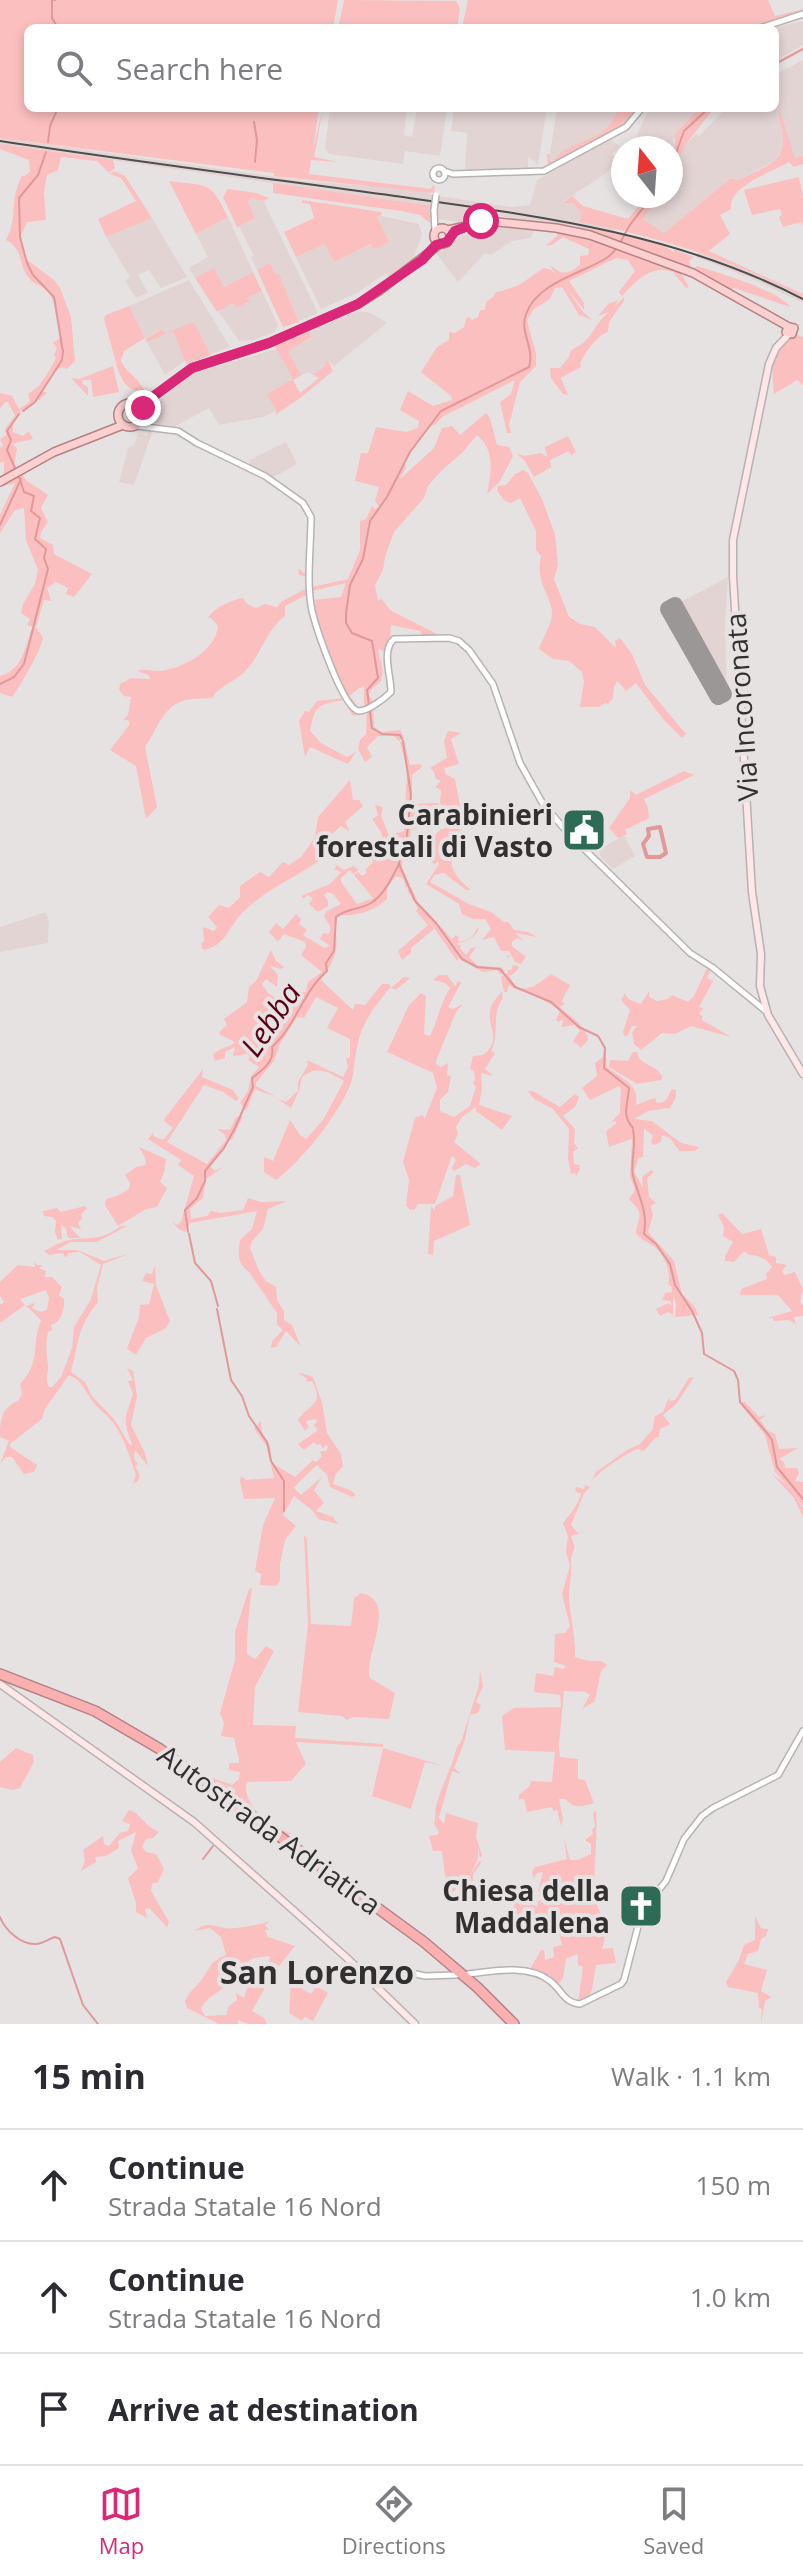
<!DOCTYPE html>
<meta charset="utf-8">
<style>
:root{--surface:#fff;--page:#f7f7f7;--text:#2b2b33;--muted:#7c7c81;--line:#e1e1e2;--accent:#db2777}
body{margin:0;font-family:"Open Sans",sans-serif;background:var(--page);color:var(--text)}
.compass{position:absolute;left:611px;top:136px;width:72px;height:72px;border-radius:50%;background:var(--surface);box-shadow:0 4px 12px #0003;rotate:343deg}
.stop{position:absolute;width:24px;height:24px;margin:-18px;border:6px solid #db2777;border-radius:50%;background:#fff}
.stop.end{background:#db2777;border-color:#fff;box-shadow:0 2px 8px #0008}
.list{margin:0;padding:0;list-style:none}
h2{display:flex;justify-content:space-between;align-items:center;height:104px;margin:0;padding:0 32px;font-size:34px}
h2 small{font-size:26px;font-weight:400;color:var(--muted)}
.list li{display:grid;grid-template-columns:52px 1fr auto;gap:24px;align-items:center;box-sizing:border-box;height:112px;padding:0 32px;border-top:2px solid var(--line)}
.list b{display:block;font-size:30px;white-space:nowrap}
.list p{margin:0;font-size:26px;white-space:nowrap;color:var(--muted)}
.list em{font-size:26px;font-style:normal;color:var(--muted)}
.icon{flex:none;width:44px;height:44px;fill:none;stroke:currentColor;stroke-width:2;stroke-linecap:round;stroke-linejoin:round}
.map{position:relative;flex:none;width:803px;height:2024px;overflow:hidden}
.search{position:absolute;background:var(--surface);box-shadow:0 4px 12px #0003;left:24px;right:24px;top:24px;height:88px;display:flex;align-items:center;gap:20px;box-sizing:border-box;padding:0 28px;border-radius:12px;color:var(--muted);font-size:30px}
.sheet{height:440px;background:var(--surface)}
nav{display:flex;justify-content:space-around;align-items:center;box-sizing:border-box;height:112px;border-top:2px solid var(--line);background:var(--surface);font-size:22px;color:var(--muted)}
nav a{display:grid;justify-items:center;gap:4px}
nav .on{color:var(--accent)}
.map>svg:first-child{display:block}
.built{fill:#e3d4d4}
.green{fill:#fbbfbf;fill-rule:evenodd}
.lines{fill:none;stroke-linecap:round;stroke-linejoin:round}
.stream{stroke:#e19899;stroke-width:2}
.canal{stroke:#e19899;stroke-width:4}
.runway{stroke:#9b9797;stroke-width:16}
.tertiary-casing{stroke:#b7b2b2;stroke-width:8}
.secondary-casing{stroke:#b7b2b2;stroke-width:9}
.primary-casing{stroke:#b48283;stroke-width:10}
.motorway-casing{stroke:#b48283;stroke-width:12}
.tertiary{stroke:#fff;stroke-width:5}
.secondary{stroke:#fee7e7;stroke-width:6}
.primary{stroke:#fccfd0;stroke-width:7}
.motorway{stroke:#faafb0;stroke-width:9}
.rail{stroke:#4f4c4c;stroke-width:2}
.tertiary-bridge-casing{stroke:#b7b2b2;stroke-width:8;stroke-linecap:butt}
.tertiary-bridge{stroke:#fff;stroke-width:5}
.route{stroke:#db2777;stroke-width:10}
.labels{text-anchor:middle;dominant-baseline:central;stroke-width:8;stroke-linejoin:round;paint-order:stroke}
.street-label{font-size:28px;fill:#312f2f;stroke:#e7e2e2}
.poi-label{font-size:28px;font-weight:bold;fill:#312f2f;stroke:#e7e2e2;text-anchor:end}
.water-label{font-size:30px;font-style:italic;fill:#5a0014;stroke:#e7e2e2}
.quarter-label{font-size:32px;font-weight:bold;fill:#312f2f;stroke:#e7e2e2}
</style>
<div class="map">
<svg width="803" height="2024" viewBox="0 0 803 2024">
<rect width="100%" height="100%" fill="#e7e2e2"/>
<g class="built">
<path d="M803,21V45L775,61V28H771Z"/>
<path d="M803,60V156L795,159L780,112L778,115L785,138L784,148L774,161L738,180L731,178L664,233L643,219L658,196H671V177L686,144L696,134L699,136L726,108H775V75Z"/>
<path d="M330,108H407L404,135L412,137L417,108H447L440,156L405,151L403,164L329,154L325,148Z"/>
<path d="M454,108H547L538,165L528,157V169L465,170L467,133L451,131Z"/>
<path d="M557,108H618L609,130L553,163L549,160Z"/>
<path d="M649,108H700L673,140L675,146L671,153V148H631Z"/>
<path d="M0,138L305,181L366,186V182L422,188L432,195L511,207L530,205L537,180L609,139L620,146L612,154L617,160L623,153V156L605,174L564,201L573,203L581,213L580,222L616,228L612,234L467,211L470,215L460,222L438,219L437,210L424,205L0,144Z"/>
<path d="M251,198L263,200L318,313L299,321L279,275L276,276L270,264L257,270L251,257L254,256L239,226L255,218L248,202Z"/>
<path d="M377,215L419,224L422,234L413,259L389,278L386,273L357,293L321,309L296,257L325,244L334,261L372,244L389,242Z"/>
<path d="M228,217L253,272L224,287L214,269L195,278L189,268L208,257L196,234Z"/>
<path d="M152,218L187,277L161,288L149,270L138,275L148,293L136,298L125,281L130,277L106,237Z"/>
<path d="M487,225L534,231L531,238L512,241L491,255L485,253L458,282L436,253L463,235L466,236L468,231Z"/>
<path d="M698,251L775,282L803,297V303L750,278L696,257Z"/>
<path d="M189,280L230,347L211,354L194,323L173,331L185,361L165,375L147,342L165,333L161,331L146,340L129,306Z"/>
<path d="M262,291L278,325L275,332L253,340L239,341L218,311L233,303L248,302L246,298Z"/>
<path d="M357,311L371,313L387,323L334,366L328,360L325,362L326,365L314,374L308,372L267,394L276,411L263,417L219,425L209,408L174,427L155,423L156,409L161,399L194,373L276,349L275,346Z"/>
<path d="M148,430H153L134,485L119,482L128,448L134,445L138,433L147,436Z"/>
<path d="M286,442L297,464L274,477L250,466V460Z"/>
<path d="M728,577L725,622L727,700L714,697L660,613Z"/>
<path d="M624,835L635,856L613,869L600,856V849Z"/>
<path d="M46,912L49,921L48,943L0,952V927Z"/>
</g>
<g class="green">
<path d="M0,0H338L333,28H28V108H319L313,149L323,108L314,157L338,162L311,160L309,174L431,189L433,185L435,187L434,193L274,176V173L0,138Z"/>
<path d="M344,0L456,1L460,8L457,28H338Z"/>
<path d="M468,0H768L775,16L803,9V11L753,28H462Z"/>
<path d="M618,108H638L620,127L548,165L547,154H550L549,160L553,162C571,136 607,146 618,108Z"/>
<path d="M700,108H714L686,144L671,177V153L675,146V134Z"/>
<path d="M780,111L795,158L803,156V164L794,167L789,162C772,172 728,186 731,209L720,215L730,234L709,251L803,294V297C732,260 657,236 580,222L581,213L573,203H563L572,196L583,206L628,219L647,196H658L643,219L664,233L731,178L738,180C776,161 792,161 778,115Z"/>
<path d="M0,144L113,160L115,168L109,173L97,161L61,157L58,170L47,175L44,192L46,220L27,222L21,236L26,259L54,280L60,288L71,317L75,361L67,369L62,367L52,373L42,391L47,393L24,412L19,409L30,402L28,394L39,386L49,371L56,358L54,355L57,348L53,343L61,337C59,326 55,295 45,288C39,285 33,284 29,278C18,266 24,249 6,240C19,216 8,203 22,176H25L30,171L29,160L0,149Z"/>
<path d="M114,171L125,176L152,218L106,237L98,219L136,201L121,178L110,174Z"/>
<path d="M799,177L803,195V225L801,222L783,227L779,217L782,215L780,209L752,215L744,190Z"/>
<path d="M169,181C209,187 209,179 228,217L196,234Z"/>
<path d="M273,183L432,206L430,223L420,215L401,211L273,193Z"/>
<path d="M228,189L256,193L269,198L264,201L251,198L248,202L255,218L237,227L223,197Z"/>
<path d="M302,200L381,212L382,215L377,216L389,242L374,249L371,244L334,262L325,244L296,257L284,232L314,218L310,204L302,203Z"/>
<path d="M547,223C580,228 652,234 675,253L673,249L694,257L689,261L691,266L687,268Z"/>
<path d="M558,232L585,237L679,270L689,287L686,288L673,272C651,264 636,281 622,296L619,292L635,271L628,260L616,258L569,281L584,303V310L549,265L562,273L572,271L580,265V256L588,255L589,249L563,237L552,245L545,246L557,236Z"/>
<path d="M270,263L276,275L279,274L299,322L283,327L257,270Z"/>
<path d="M698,266C719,273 781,291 790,307L734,288L730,290L692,269Z"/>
<path d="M214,268L224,287L253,272L262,291L247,298L249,302L236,307L233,303L217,312L195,278Z"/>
<path d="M544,268C564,270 573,308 593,320L579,315L562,287L555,288L550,299L534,309L527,320L536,354V366L520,382L509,425L511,433H507L500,402L511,394L515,380L442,417L436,424L429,427L407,458L404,463L406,468L399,480L434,448L442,428L452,426L460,435L486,413L490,418L497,445L509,447L513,456L500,481L487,494C491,472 496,451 477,435L463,452L440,472L428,486L424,498L394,532L385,557L383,570L375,585L378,601L381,598L390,610L439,635L423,637L420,631L391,625C390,636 392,642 384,652L379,648L378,650L383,671L381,681L371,690L369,695L373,701L390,689L385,697L359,710L348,701L352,699L358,708L364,706V685L346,698L313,607L316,602L313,600L341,597L346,583L312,591V587L348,579L360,550V521L366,519L372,506L375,509L379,507L375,501L379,487L355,481L361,453H368L376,427L406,432L418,428L419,421L400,410L408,391L433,406L452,400L451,396L421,372L437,347L449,340V332L455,333L464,327L466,319L469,317L472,320L478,317L480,310H485L486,302L493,297L495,293L519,285Z"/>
<path d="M624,297V301L609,322L608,332C596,336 586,352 580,363L581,367L561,378L568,395L563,394L551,378L550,368H560L569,357L571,350C593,341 592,326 609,312L598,316L608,304L619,300L613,308Z"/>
<path d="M129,306L145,338L124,351L121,361C129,376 136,374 145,392C126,392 121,379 116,364L119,361L116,363L104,319L106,315Z"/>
<path d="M194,322L211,355L186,364L173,331L147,342L146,340L161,330L166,333Z"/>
<path d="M308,332L311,337L288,351L301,375L293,380L300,393L319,378L308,372L314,374L326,365L325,362L328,360L333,371L299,399L275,415L276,411L267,394L293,379L275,346Z"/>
<path d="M795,334L803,337V385L797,380L774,394C772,367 768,350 795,334Z"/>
<path d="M113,366L119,392L93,397L91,380H83L82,384L88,387V396L71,378L79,379Z"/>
<path d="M0,393L12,396L21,413L13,423V432L23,436L29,431L33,439L12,444L17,448L14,466L21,469L23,465L49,453L0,481L4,474V461L0,463V448L4,445L0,440L6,435L5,429L15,416L8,402H5L0,409Z"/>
<path d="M568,436L576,452L571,455L569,451L550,460L551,467L534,477L525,461L516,453L524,456L541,453L547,457L545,447Z"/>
<path d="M523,470L528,473L542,499L555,534L558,565L554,579L569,617L580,624L595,627L616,648L615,641L620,638L632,654L645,685L686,734L682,738L663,719L636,683L626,691L617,681L614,687L613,698L608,704L605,703L599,707H580L584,682L582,672L569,661L553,659L539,649C542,637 556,621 551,606C545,587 536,579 541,556L536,550V531L520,498L511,503L505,501L497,491L498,486L506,485L515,474Z"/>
<path d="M20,472L27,481L48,495L41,508L48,522L41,532L40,538L53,545L54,554L92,574L74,597L66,594L68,588L56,582L47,588L51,601L44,600L36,627L43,638C40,652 21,685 12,697L0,693V676C24,669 24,647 33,627L27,625L30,619L21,613L23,604L35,584L38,570L26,540L24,508L15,510L0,533V515L15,483L0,487V483Z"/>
<path d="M298,568L304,573L308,572L310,593L285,606V616C266,630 262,653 247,669C236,682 221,684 212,698C203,699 195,698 186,700C162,706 158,729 145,747L157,807L146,819L136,766L110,750L130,724L128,720H123L128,715L131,697L124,696L119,690L120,684L131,678L150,679L149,675L139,672V670C146,669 152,671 159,671C182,669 216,651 218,626L211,618H208C213,608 232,600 243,598L247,604L256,608L265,604L277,607L281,602L305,589L308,577L299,575Z"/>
<path d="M344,698L353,712L360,714L353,716L343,700C317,705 315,705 310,731L321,743L347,757L356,752L348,764L310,747L305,757L299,721L305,711L309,712L317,701Z"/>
<path d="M373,706L374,727L382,732L400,730L404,738L399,741L394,736H378L367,747L372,757L365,762L358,749L360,740L366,734L367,708Z"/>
<path d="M448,731L461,733L451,739L459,764L444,768L446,774L455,779C457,793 462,808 461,823C458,855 437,863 471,890H466L444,873L434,875L430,882L469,904L491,912L504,922H508L514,930L528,932L537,937L515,933L524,941L517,938L512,942V946L526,957L521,964L515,962L511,955L507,959V956L511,955L509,951H501L494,937L482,940L491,929L485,919H473L462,914L459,904L426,884L439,864L438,861L434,865L430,858L433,855V837L441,829H444C455,812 443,815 440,802C440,798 441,794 441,790L435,787L441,781L436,779L434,772L430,768L447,758L444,741Z"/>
<path d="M416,736L404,741L410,765L420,764L422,767L412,775V804L438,803C437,819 426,827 411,830L409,844L404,845L402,867L410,885L406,888L403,878L396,876L387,888V899C372,913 356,915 337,916C334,926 338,939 336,950C335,958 327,973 321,980L353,1010L355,1004L365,1005L382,984H389L391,988L404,977L410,978L396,990L390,988C373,1008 360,1025 356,1053C354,1062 354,1074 351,1083C340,1113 300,1163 276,1180L264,1172V1157L273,1161L290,1120L300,1135L306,1139L323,1120L344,1081C328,1072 318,1065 302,1077L299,1091L291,1108L278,1099L286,1102L298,1091V1082L308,1065L307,1060L343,1077L348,1067L346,1058H350V1039L327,1028L338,1008L316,997L304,1018L297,1017L280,1044L274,1061L256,1083V1086L276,1097L255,1089L246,1111L240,1103L248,1091L251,1076L259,1067L248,1060L250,1057L247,1054L233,1056L235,1047L225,1052V1058L215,1061L213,1055C220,1046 229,1049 235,1042L220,1035L219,1032L227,1025L224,1019L247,1002L249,987L256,981L271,950L276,961L284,967L281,969L270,966L278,975L277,987L266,979L262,984L268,993L278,999L277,1004L292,1009L293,1002L301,992H306L308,982L322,972L301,955L306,947L305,942L284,934L278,942L269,932L276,923L283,929L296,914L301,919L299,924L307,930L303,935L324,948L330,946L320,939L323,933L329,934C333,924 326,923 324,915L327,911L341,904L333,894L327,892L324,895L328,901V906L318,912L309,904L313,898L307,895L304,899L301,896L330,884L341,872L334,869L337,865L343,870L357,865L354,867L359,870L353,874L350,870L341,878V882L357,904L373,898L354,875L358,872L362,876L366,873V869L373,862L371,856L377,851L372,846L376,848L383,840L381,832L372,819L378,815L375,805L383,807L381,816L389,835L404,831L407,770L400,742Z"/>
<path d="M684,771L694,775L644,799L648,808L649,818L625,830L627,834L618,838L609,828L630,798V790L636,795Z"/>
<path d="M350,780L353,800H359L363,806L345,822L350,832L341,826L332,834L323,852L324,857C297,878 268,887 242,913C228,928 225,947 203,950L201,944L204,941L203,927L214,931L217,927L208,917L219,905L229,908L240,897V886L260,872L269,877L283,862L289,865L301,857L309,846L315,837L318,817Z"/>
<path d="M411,887L418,902L452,939L456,935L459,937L458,942C470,940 476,935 477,926L478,931C472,940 464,941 456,944L461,945L460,948L466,955L471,948L476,947L469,957L478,966L501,967L505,971L501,975L497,970L483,972L458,958L457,961L428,919L434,929L411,948V953L402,960L398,951L428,925L416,911L418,908L407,890Z"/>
<path d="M517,965L519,968L512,975H509C520,1000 537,985 551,974L570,985L562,1001L565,1004L560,1007C571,1018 586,1025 588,1040L581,1048L573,1041L580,1031L575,1025L562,1027L563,1019L559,1022L556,1020L560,1011C550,1003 539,997 527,992C519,989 516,991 509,985L507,992H504L501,977L508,972L507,970H511L512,966Z"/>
<path d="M707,968L711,970L707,978L713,981L699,1007L703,1008L699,1014L702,1015V1020L731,1037L691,1026L675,1034L662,1033L641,1050L634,1044L632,1032L637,1026H632L628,1035L625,1037L623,1032L630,1010L621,1000L625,993L628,999L641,1004L649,991V997L657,1001L668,999L672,995L688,1002L694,996Z"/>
<path d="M439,975H447L455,986L458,981L461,983L448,1007L453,1009L463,1004L456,1012L436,1061V1064L441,1067L448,1063L447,1075L451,1076L448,1092L440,1100V1111L454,1117L470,1106L476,1087L473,1083L475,1079L474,1071L470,1069L473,1056L483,1055C504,1039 485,1027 491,1007C493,1002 498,996 502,991L503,998C490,1015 501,1032 491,1051L495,1053L485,1069L493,1076L481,1073L482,1089L479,1105L512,1116L502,1130L476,1111V1107L462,1117L456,1127L458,1134L454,1142L481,1164L475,1168L466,1164L454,1171L452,1168L456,1160L452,1156L435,1204H418L415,1209L410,1210L406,1205L409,1180L403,1162L415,1118L422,1115L425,1118L437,1088L433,1073L387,1052L409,1005L421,993L426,996L424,1034L430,1036C438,1020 440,1004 450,988L445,983L433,980Z"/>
<path d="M605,1045L607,1067C621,1079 640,1083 636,1105L655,1098L657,1103C669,1102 666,1098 672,1089L676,1090V1097L670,1108L648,1111L634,1119L652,1121L681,1143L699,1147L695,1151H679L670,1138L662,1135L661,1142L654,1145L651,1142L653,1135L644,1129L643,1157L639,1158L634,1171L643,1188L642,1177L651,1170L654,1172L647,1178L649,1197L656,1203L651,1206L653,1215L648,1232L674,1261L682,1294L695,1307L698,1315L675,1317L676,1305L673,1294V1315L668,1312L660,1316L656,1309L669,1303L672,1306L670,1301L662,1300L665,1293L672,1292V1287L668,1284C672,1273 664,1252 652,1245C645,1241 641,1240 636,1233C638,1215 646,1216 629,1199L635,1190L630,1176L632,1139L609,1147L606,1131L616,1124V1121L611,1122L620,1113L621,1089L619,1086L590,1100L582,1088L597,1076L595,1063L603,1057Z"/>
<path d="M633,1052H637C639,1066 656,1064 662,1076L661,1080L637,1084L609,1067L610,1060L628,1061Z"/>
<path d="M203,1069L202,1077L233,1090L239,1099L236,1101L223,1092L204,1085L167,1142L207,1164L226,1140L225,1135L217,1129L230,1130L236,1117L243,1116L232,1140L229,1139L210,1166L215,1171L225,1166L206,1179L203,1198L190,1209L191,1219L207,1216L211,1211L221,1213L243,1210L248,1198L261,1202L287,1201L268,1209L263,1229L252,1241L250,1248L259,1271L266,1281L276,1287L277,1300L284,1311V1320L292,1325L301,1347L286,1331L276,1347L271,1348L272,1341L283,1330L277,1325V1313L249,1272C237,1264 238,1254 240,1240L252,1229L257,1211L190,1223L185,1232L180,1230L171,1221L177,1225L181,1222L194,1176L178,1165L181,1160L148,1139L154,1132L153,1136L163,1140L173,1128L164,1121L165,1118Z"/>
<path d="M528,1091H533L560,1107L575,1094L579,1097L575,1107L563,1116L575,1129L574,1143L578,1148L573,1152L574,1164L579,1165L580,1169L576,1176L575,1173L571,1174L568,1159L569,1129L553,1109L534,1099Z"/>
<path d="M139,1147L166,1159L164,1173L160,1182L167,1188L157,1207L146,1209L118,1226L105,1205L106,1199L117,1196L129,1189L130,1183L125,1175L136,1167L146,1165L145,1158Z"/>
<path d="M456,1175H460L470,1225L434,1241L433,1255L428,1254L431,1206L435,1210V1225V1206L453,1196Z"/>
<path d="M85,1206L87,1208L81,1214L82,1219L78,1223L81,1229L69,1226L80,1238H68L66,1229L61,1224L62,1239L58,1240L55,1232L56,1221L52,1217L44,1216L43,1211L57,1208L61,1212Z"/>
<path d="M722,1213L742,1234L761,1229L769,1255L776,1257V1263L787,1265L782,1271L784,1275L795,1272L803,1289L800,1302L803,1305V1316L794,1317L796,1324L789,1320L773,1321V1318H767L792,1311L778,1295H740L741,1289L767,1279L766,1274L772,1267C766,1258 758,1255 749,1255L744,1251L734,1262L725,1261V1256L733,1242L723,1236L724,1227L718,1215Z"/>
<path d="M121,1226H127L97,1242H71L56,1250H77L104,1261L131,1253L103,1264L97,1289L98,1302C77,1328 79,1341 71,1372L85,1382L92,1396L114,1419L130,1445L132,1444C122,1418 125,1419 133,1394L128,1381L133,1380L127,1368L133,1371L137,1396L131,1425L145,1453L148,1466L135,1450L134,1459L138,1464L135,1466L140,1475L138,1481L133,1484L136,1475C130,1458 125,1440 114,1424C109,1416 98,1409 93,1402C86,1393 82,1380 69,1375L45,1409L42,1419L10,1444V1447L37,1465L34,1472L24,1474L12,1457H6L0,1464L9,1441L0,1437C0,1420 1,1408 18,1401L22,1394L20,1384C42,1361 31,1344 41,1320L26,1306L35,1303L32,1308C38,1311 41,1314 47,1309L49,1298L46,1290L20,1299L25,1305L0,1323V1305L4,1302L0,1296V1282L18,1265L35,1267L34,1262L37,1265H43L39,1268L46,1271L45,1277H52L62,1287L59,1295L64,1299C65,1309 61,1323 51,1325L52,1330L48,1332C45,1347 47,1352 48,1367C48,1375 45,1379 49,1387H52L61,1377L72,1348L74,1327L91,1299L101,1265L80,1252L67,1253L68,1256L65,1257L63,1253L49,1255L44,1251C53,1247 59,1242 69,1240C93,1236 98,1242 121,1226Z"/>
<path d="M155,1265L156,1285L170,1321L166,1328L146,1338L136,1355L127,1349L128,1346L139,1317L140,1305L149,1304L154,1284L142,1281L146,1273L152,1274Z"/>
<path d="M297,1372L313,1377L322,1402L327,1433L341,1454L343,1466L336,1474L333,1484L350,1490L356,1495L352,1497L330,1487L327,1475L317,1465L297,1484L294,1488L301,1495L322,1477L314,1490L324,1503L316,1511L333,1517L338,1524L318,1519L313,1511L294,1496L283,1515L296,1526L285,1540L280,1564V1581L276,1586L260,1585L261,1574L255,1571L263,1525L275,1498L244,1499L240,1481L241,1476L246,1480L274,1478L267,1447L254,1428L261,1421L262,1433L270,1445L272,1463L295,1477L313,1460L316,1462L322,1456L320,1451H326L328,1447L326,1445L323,1448L320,1444L317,1445L314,1442L304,1450L298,1444L317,1431L316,1427L313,1426L317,1422L316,1419L306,1421L309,1427L305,1431L298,1420C310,1403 325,1405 312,1381L307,1382L306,1378Z"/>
<path d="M694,1377L677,1403L663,1415L670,1424L660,1429L659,1437L655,1438L644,1451L637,1449C624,1455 594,1474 590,1484L596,1472L627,1450L640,1444L653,1429L654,1417L663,1412L669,1397L670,1401L675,1400L689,1378Z"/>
<path d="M742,1402H745L759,1417L766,1415L760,1420L768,1431L775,1434L779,1449L798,1448L779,1459L784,1462L785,1468H797L799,1473L795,1481L803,1482V1506L795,1496L803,1508V1517L794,1498L772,1474L786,1484L795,1493L775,1472L765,1435L742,1406Z"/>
<path d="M585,1485L590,1487L584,1493L571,1525L579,1534L571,1536L575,1548C569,1557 572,1563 571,1573C571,1580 569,1586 569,1593C569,1615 576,1634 575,1657L589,1661H601L607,1665L601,1671L595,1701L582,1709L590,1695L586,1692L564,1691L559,1745L560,1757L578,1759V1779L585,1780L594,1803C579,1807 576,1809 565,1799H559L563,1819L561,1826L557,1810L553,1811L552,1807L527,1812L524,1799H519V1795L530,1786L531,1781L552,1782L555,1752L505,1750L502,1716L514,1708L561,1707L560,1695L534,1692L536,1673L553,1676L555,1667L563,1669L566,1666L554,1662L555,1634L565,1633L570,1626L562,1594L570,1565L566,1552L568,1536L563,1523C570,1514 577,1507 581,1494L575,1491L576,1487L584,1489Z"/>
<path d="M304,1535L307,1538L311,1624L351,1626L354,1598L361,1593C399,1601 364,1653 370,1678L395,1693L389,1719L352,1717L347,1720L342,1716L298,1712L308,1625Z"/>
<path d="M252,1588C249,1609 247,1633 247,1654L255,1659L266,1646L274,1651L255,1687L253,1725L296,1726L295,1738L383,1744V1747L296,1742L306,1764L291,1781L247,1782C240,1804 272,1828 292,1834L285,1835L204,1777L205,1775L232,1785L239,1779L240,1772L229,1770V1763H239V1760L234,1738L221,1736L224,1723L220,1713L235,1660V1632L249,1589Z"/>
<path d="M480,1670L483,1686L476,1702L481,1705L478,1713L470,1715L464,1743L454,1768L461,1774L452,1771L439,1818L444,1824L446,1813L478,1823L476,1837L482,1855L480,1858L478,1847V1859L470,1876L480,1860L481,1863L473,1874V1891L471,1879L451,1893L446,1883L442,1851H433L429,1836L437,1835L439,1832L434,1824C436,1818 434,1813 436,1806C440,1792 447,1775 451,1766C455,1758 454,1749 461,1742L479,1685Z"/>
<path d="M16,1748L33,1755L34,1762L20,1788L13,1790L0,1787V1762Z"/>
<path d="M383,1748L444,1766L425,1762L411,1809L372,1796Z"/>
<path d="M129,1810L136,1813L150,1827L159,1832L153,1838L146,1839L142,1847L146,1852L156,1854L164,1869L158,1882L152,1884L151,1891L169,1922L167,1927L149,1908L145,1909L147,1918L136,1912V1903L128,1878L138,1868L131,1851L136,1832L118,1841L119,1848L106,1856L95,1857L96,1862L81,1871L85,1861L83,1850L103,1836L104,1844L109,1846L120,1833L128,1831L130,1824L122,1821Z"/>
<path d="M596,1810C598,1838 593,1866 595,1894C597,1917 612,1920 602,1949L613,1948L616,1963L596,1965L592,1989L588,2000L578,2003L583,1967L578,1965V1954L566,1959L563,1978L557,1986L529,1971L541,1950H544L545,1960L554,1957L553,1947L562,1945L558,1929L549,1922L506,1934L504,1926L517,1924L511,1890L523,1891L527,1906L533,1904L537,1907L538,1901L543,1900L548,1906L550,1895L539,1893L538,1891L543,1872L537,1873L534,1878L532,1872L535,1867L567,1859L564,1838L570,1860H578L591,1854V1844L585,1840L593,1834L592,1830L595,1826L593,1814Z"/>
<path d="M755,1916L761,1928L768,1929L766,1936L761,1939L758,1951L748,1954L744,1964L767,1970L761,1991L771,1997L765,2001L761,2024L762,2009L759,2008L758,1993L728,1987L726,1982L739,1960L744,1945L755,1940Z"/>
<path d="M271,1921L265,1925L269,1930H265L268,1937L295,1946L279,1966L268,1973L272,1982L266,1986L252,2011L264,2018L267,2024H248L238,2020V2024H219L187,2008L185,2001C189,1993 192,1990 198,1984C210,1972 207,1962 226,1955L221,1937L210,1928L194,1931C206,1922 211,1925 225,1928C233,1930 263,1924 271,1921ZM270,1956L268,1963C252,1971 249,1982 244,1998L236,1993L237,2000L229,2006L226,2015L205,2016L201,2009C207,1995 220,1994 226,1984L224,1979L235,1966L244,1965L253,1958Z"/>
<path d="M300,1977L306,1981L302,1989L311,1994L316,1986L328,1993L313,2021L305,2017L302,2021L289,2013L291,1983L295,1985Z"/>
</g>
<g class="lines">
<g class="stream">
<path d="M52,0V18L58,28"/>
<path d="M54,0H55"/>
<path d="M775,64L803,49"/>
<path d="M254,122L257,140L255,162"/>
<path d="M48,142L50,126L58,108"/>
<path d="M671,167L684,131L709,108"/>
<path d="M23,411L35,402L62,360L63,352L54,297L33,275L27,263L20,237L19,198L38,175L46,152"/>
<path d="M15,468L7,450L11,440L7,431L19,414"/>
<path d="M0,525L21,479"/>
<path d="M0,684L14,677L24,664L48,569L44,558L46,549L35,539L40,518L31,511L34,496L24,492L18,474"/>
<path d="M402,739L400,735L382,734L372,728L367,690L378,678L372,641L352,633L346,623V613L350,585L363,559L370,521L387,497L410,452L441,411L529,367C535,348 519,332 526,314C537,283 580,274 605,259C620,249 621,239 630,225C637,215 645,206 653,196"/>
<path d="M403,741L411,795L406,845"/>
<path d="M399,864L415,901L436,923L462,959L477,967L500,969L515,987L551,1002L579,1027L598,1036L605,1048L604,1068L629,1088C628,1105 621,1114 633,1128"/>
<path d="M633,1130C637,1145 630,1162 633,1176C639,1198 648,1211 644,1234L656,1244L670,1264L675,1285L692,1311L702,1333L704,1354L734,1371L738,1380L740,1402L767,1433L772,1440L777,1467L803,1499"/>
<path d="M188,1232L185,1210L197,1198L205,1181V1171L224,1148L235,1128L253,1087L252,1078C263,1070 275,1061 272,1047C296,1026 303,991 327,971L326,963L334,951L336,917C347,908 360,910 371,903C383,896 392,878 398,866C401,859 399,855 404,848"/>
<path d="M189,1234L195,1263L211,1281L218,1306"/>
<path d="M217,1309L231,1380L242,1396L249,1416L267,1442L271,1461L284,1481V1511"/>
<path d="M203,1859L213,1846"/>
<path d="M0,1917C5,1930 21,1945 36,1944C42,1944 49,1939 55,1937L60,1939L83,2005L98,2024"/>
</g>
<path class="canal" d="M660,827L666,853L660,857H647L643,844L649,836L648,829Z"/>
<path class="runway" d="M675,605L724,694L718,697L668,609Z"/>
<g class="tertiary-casing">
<g id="tertiary">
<path d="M760,28L803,14"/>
<circle cx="439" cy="174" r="6"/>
<path d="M444,171L453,174L544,171L626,127L642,108"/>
<path d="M434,210L435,232"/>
<path d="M137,426L178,431L197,443L265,476L303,503L311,517C311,547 306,582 312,611C316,627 343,710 359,711C368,711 384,699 391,692C391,676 381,650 394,639L449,638L459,641L469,650L493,684L520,763L543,804L568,833L690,953L712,967L767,1012"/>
<path d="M468,1974C493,1971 529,1964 550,1981C562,1990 564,2003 580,2004L621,1984L624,1980L642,1911L666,1881L684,1839L702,1816L713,1808L778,1775L803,1731"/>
<path d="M375,1984L393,1969L425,1976L456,1975"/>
</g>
</g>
<g class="secondary-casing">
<g id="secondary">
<path d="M789,334L776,348L769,364L733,540V576L752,892L761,954L760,986L768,1015L803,1074"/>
<path d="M0,1684L194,1822L347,1958L415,2024"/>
</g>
</g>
<g class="primary-casing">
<g id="primary">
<circle cx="442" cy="236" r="8"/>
<path d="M448,230L488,221L556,228L590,235L693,273L789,327"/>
<path d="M788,327L794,328L792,334L786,332Z"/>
<circle cx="130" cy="415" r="12"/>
<path d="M135,404L147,401L192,368L269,343L358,304L379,291L440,244"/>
<path d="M0,482L54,452L123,425"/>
</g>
</g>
<g class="motorway-casing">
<path id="motorway" d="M0,1674L95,1711L160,1749L424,1942L477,1987L514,2024"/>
</g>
<use href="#tertiary" class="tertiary"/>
<use href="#secondary" class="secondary"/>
<use href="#primary" class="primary"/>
<use href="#motorway" class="motorway"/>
<path class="rail" d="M0,141C131,161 264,178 395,196C538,216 673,232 803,299"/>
<g class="tertiary-bridge-casing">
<path id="tertiary-bridge" d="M434,210L436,195"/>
</g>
<use href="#tertiary-bridge" class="tertiary-bridge"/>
</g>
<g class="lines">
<path class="route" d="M143,408L147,401L192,368L269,343L358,304L422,260L436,245L447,242L455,231L481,221"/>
</g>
<defs>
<g id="civic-square" transform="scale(2.3)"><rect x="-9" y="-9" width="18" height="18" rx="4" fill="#2e6b56" stroke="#e7e2e2"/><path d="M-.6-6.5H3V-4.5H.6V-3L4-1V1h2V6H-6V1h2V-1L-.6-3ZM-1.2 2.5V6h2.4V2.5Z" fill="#fff"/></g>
<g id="church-square" transform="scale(2.3)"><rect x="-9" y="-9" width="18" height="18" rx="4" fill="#2e6b56" stroke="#e7e2e2"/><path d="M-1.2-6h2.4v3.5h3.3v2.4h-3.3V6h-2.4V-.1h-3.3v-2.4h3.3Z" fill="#fff"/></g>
</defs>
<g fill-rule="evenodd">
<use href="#civic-square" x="584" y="830"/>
<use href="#church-square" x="641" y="1906"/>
</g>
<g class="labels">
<g class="street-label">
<text transform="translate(741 707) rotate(-94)">Via Incoronata</text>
<text transform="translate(270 1829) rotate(36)">Autostrada Adriatica</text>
</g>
<g class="poi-label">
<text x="553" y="814">Carabinieri<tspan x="553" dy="32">forestali di Vasto</tspan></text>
<text x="610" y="1890">Chiesa della<tspan x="610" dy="32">Maddalena</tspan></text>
</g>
<g class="water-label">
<text transform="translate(270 1019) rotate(-56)">Lebba</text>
</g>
<g class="quarter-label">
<text x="317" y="1971">San Lorenzo</text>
</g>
</g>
</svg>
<svg class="compass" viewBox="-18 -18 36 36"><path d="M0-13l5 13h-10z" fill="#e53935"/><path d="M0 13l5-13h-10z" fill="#7c7c81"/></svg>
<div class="stop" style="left:481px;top:221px"></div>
<div class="stop end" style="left:143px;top:408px"></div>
<div class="search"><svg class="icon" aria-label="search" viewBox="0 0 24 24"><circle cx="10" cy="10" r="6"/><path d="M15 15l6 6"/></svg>Search here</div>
</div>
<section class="sheet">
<h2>15 min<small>Walk · 1.1 km</small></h2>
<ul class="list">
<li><svg class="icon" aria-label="ahead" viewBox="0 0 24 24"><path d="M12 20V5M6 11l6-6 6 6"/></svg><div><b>Continue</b><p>Strada Statale 16 Nord</p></div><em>150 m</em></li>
<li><svg class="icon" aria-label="ahead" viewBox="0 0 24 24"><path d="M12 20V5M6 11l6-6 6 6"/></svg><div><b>Continue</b><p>Strada Statale 16 Nord</p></div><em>1.0 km</em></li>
<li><svg class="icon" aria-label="arrive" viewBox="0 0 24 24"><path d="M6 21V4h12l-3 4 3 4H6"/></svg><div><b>Arrive at destination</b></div></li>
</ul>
</section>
<nav>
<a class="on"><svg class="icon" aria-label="map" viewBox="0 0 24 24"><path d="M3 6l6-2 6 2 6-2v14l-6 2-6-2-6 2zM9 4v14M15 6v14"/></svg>Map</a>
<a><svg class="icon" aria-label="directions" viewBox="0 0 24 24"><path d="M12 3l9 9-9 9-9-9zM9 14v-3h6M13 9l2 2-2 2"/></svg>Directions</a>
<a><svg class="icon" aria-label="saved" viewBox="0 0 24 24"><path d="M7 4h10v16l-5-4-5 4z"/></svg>Saved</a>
</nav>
